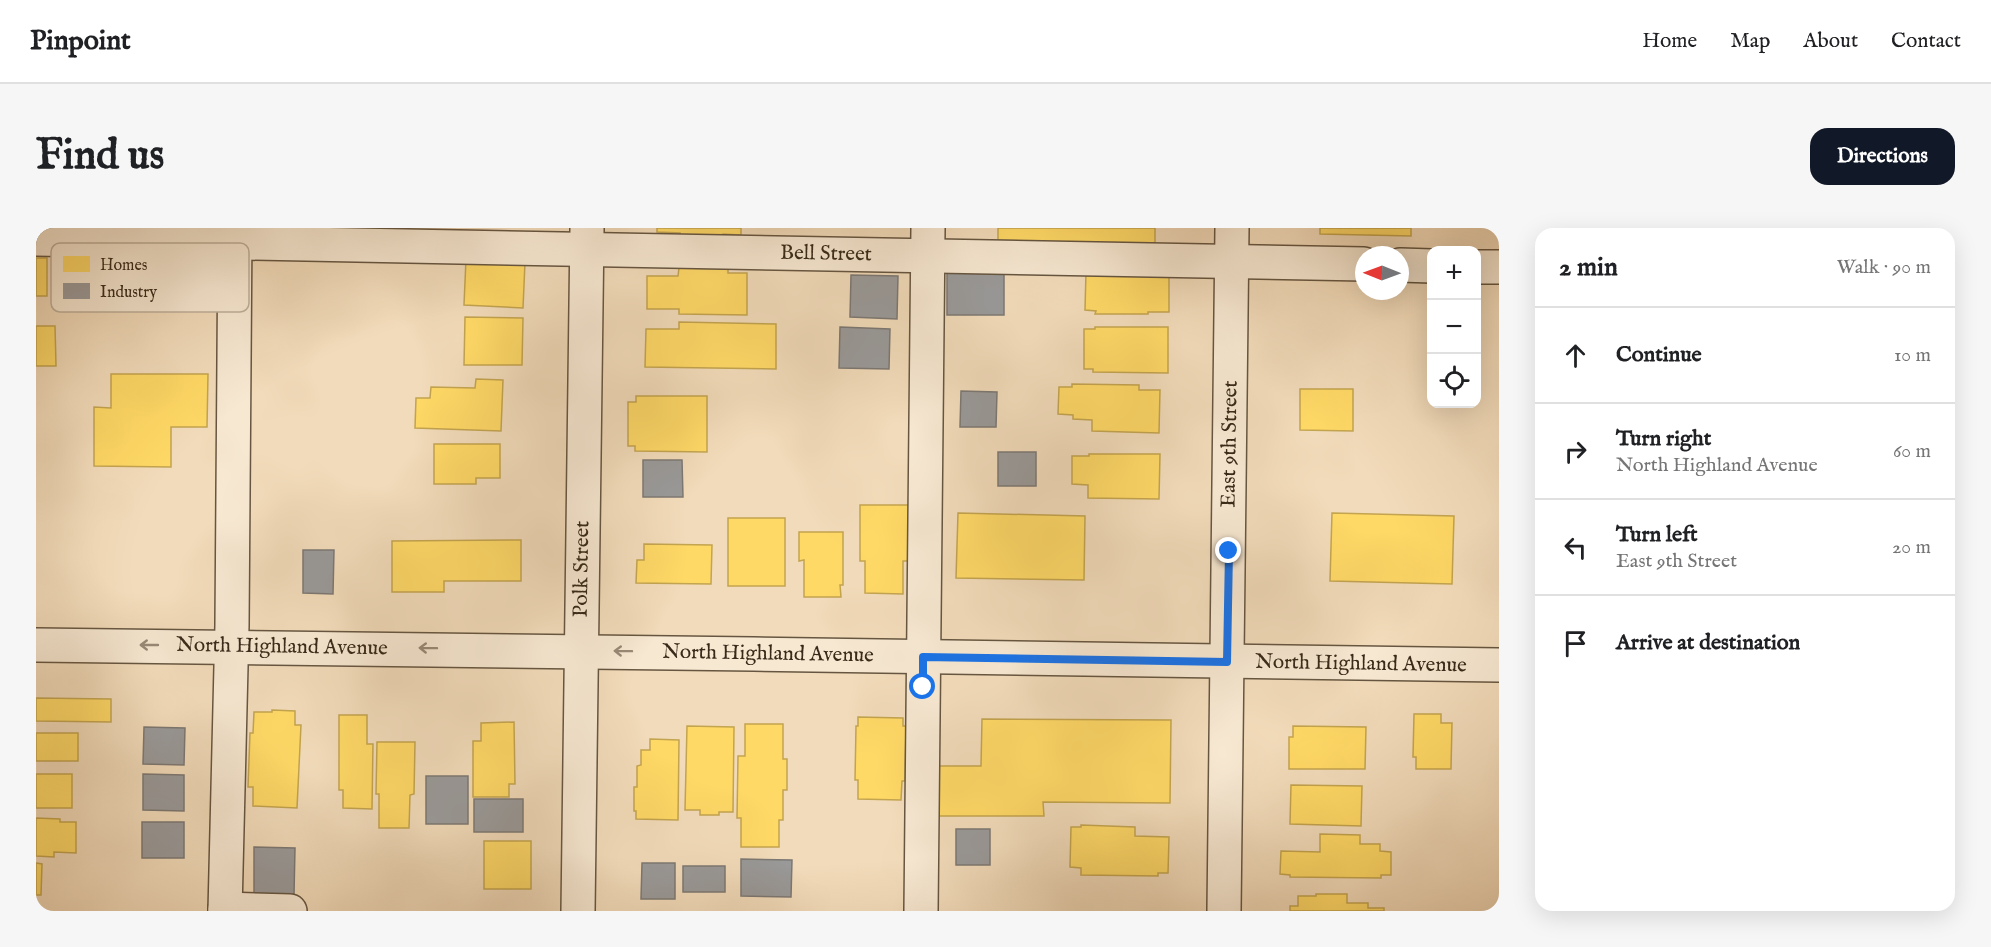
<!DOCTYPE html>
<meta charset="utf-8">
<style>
:root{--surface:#fff;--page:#f6f6f6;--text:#202124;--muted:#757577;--line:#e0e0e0;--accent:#111827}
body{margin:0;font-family:"IM FELL English",serif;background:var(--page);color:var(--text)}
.controls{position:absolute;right:18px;top:18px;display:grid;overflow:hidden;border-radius:12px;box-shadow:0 6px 24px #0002}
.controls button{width:54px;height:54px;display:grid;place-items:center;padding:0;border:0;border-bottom:2px solid var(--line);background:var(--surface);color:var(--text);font:30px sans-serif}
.compass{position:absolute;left:1319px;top:18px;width:54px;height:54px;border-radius:50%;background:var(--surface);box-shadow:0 6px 24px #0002;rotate:271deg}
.stop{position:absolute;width:18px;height:18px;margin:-14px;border:4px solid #1a73e8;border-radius:50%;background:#fff}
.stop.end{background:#1a73e8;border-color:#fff;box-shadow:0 2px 6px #0008}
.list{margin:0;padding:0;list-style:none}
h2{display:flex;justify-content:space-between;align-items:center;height:78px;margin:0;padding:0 24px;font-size:26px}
h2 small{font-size:20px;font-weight:400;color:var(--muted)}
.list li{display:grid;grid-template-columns:39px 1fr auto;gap:18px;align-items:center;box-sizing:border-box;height:96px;padding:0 24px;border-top:2px solid var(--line)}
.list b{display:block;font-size:22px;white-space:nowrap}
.list p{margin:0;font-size:20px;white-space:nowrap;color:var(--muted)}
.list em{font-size:20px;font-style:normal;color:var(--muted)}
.icon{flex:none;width:33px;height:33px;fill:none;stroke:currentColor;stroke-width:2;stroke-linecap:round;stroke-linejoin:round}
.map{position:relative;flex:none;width:1463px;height:683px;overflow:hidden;border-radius:18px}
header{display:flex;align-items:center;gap:36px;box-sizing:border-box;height:84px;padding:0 30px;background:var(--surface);border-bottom:2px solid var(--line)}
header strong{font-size:28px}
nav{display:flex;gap:33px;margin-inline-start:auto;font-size:21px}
.intro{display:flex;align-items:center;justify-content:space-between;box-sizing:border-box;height:144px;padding:0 36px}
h1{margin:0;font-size:42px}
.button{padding:15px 27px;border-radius:18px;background:var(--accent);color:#fff;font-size:21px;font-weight:700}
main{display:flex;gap:36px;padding:0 36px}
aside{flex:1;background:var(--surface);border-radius:18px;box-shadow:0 6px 24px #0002}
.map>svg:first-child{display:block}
.homes{fill:#ffd966;stroke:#c3a44f;stroke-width:1.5}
.industry{fill:#999;stroke:#7c7873;stroke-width:1.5}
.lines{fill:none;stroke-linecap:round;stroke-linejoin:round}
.minor-casing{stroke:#665641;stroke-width:36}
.minor{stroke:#f7e8d2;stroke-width:33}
.oneway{stroke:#988976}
.route{stroke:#1a73e8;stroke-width:8}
.labels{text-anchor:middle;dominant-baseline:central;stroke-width:6;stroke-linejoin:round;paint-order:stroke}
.street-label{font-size:21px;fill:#382a19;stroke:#f7e8d2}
.key{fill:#f7e8d2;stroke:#beaf9a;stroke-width:1.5}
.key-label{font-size:16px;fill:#382a19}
</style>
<header>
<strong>Pinpoint</strong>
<nav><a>Home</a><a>Map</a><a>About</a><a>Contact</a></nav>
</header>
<div class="intro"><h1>Find us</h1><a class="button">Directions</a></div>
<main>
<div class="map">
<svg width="1463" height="683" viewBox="0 0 1463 683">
<rect width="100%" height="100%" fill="#f2dbba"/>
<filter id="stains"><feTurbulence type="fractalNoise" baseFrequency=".00333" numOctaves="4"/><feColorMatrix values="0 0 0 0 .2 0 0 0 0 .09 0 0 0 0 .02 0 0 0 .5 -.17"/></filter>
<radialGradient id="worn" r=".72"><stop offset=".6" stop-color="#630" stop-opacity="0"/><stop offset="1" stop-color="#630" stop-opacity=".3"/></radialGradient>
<g class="homes">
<path d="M621,0H705V7L687,6V10L644,9V5L621,4Z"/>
<path d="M962,0H1119V18L962,15Z"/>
<path d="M1284,0H1375V8L1284,6Z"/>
<rect x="0" y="30" width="11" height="38"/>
<path d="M430,31L489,34L487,80L428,77Z"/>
<path d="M643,40L692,41V45H711V87L643,86V81H611V48H642Z"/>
<path d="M1133,42V84H1112V86H1059L1060,83L1049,82L1050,44Z"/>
<path d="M429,89L487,90L486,137H428Z"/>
<path d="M643,94L740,96V141L609,139L610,101H643Z"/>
<path d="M0,98H19L20,138H0Z"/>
<path d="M1059,99H1132V145L1057,144V141H1048V101H1059Z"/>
<path d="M75,146H172L171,199H135V239L58,238V179L75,180Z"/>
<path d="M440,151L467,152L465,203L379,200L380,170H394L395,159L439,160Z"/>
<path d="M1036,156L1103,157V162H1124L1123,205L1056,203V192L1037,191V187L1022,186L1023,159H1036Z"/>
<path d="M1264,161H1317V203L1264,202Z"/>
<path d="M600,168H671V224L599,223V218H592V174H600Z"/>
<path d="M398,216H464V250H440V256H398Z"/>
<path d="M1053,226H1124L1123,271L1052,270V257L1036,256V228H1053Z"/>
<path d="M824,277H876V333H867V366L829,365V333H824Z"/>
<path d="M922,285L1049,288L1048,352L920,350Z"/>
<path d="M1296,285L1418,288L1416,356L1294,353Z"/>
<rect x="692" y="290" width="57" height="68"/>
<path d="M763,304H807V357H804L805,369H768V332L763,333Z"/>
<path d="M485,312V353H408V364H356V313Z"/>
<path d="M608,316L676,317L675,356L600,355L601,332H608Z"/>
<path d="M0,470L75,471V494L0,493Z"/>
<path d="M236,482L259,483V497H265L261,580L217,578V559H212L214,505H217L218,484H236Z"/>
<path d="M1378,486H1405V495H1416L1415,541H1380V529H1377Z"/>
<path d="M303,487H331V516H337L336,581L307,580V562H303Z"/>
<path d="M822,489L867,490V498H870L869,553H866L865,572L822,571V552H819L820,498H822Z"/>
<path d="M946,491L1135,492L1134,575L1007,574L1008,588H895V538H945Z"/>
<path d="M478,494L479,556H473V569H437V513H445V495Z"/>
<path d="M709,496H747V531H751V562H747V592H743V619H705V590H701L702,528H709Z"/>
<path d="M651,498L698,499L697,584H683V587H664V582H649Z"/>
<path d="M1257,498L1330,499L1329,541H1253V509H1257Z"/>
<rect x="0" y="505" width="42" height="28"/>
<path d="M614,511L643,512L642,592L600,591V583H598V559H601V538L605,537V522H614Z"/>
<path d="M341,514H379L378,566L374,567L373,600H343V566H340Z"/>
<rect x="0" y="546" width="36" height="34"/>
<path d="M1255,557L1326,558L1325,598L1254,596Z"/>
<path d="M0,590L24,591V594H40V625L18,624V629L0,628Z"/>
<path d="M1045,597L1099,599V608L1133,609L1132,645H1122V648L1045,647V640L1034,639L1035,599H1045Z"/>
<path d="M1284,606L1324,607V616H1344V623L1355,624V647H1345V650L1254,649V647L1244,646L1245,623L1284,624Z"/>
<rect x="448" y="613" width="47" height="48"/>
<path d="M0,635L6,636L5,667H0Z"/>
<path d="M1280,666H1311V675H1332V680H1348V683H1254V678H1262V668H1280Z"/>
</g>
<g class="industry">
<path d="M911,45L968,46V87H911Z"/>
<path d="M815,47L862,48L861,91L814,89Z"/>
<path d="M804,99L854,101L853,141L803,140Z"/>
<path d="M925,163L961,164L960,199H924Z"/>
<rect x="962" y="224" width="38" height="34"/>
<path d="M607,232H646L647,269H607Z"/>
<path d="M267,322H298L297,366L267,365Z"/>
<path d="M108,499L149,500L148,537L107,536Z"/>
<path d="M107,546L148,547V583L107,582Z"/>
<rect x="390" y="548" width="42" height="48"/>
<rect x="438" y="571" width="49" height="33"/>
<rect x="106" y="594" width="42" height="36"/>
<rect x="920" y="601" width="34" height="36"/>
<path d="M218,619L259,620L258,667H218Z"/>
<path d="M705,631L756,632L755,669L705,668Z"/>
<path d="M606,635H639V671H605Z"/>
<rect x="647" y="638" width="42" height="26"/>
</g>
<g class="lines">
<g class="minor-casing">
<g id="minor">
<path d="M0,11L1328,36"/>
<path d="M1364,37L1396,38"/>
<path d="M1440,39H1463"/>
<path d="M0,417C488,420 975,432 1463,437"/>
<path d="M189,681L254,683"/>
<path d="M189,683L196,397L199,0"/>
<path d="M542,683L551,1"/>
<path d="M885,683L892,0"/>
<path d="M1188,683L1196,0"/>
</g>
</g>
<use href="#minor" class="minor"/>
</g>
<defs><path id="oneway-shaft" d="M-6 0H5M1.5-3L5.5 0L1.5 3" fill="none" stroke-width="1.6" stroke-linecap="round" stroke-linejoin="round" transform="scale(1.5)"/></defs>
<g class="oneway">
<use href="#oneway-shaft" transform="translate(113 417) rotate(-180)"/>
<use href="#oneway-shaft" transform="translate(392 420) rotate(-179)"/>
<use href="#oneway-shaft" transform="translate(587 423) rotate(-179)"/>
</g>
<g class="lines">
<path class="route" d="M887,459V429L1191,434L1193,323"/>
</g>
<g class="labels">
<g class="street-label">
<text transform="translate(790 26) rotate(1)">Bell Street</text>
<text transform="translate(1194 216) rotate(-89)">East 9th Street</text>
<text transform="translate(546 341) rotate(-89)">Polk Street</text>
<text transform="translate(246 419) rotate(1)">North Highland Avenue</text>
<text transform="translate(732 426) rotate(1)">North Highland Avenue</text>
<text transform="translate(1325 436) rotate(1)">North Highland Avenue</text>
</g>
</g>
<rect x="15" y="15" width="198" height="69" rx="9" class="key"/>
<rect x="27" y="28" width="27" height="16" fill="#ffd966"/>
<rect x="27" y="55" width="27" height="16" fill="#999"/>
<g class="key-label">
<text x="64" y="42">Homes</text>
<text x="64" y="69">Industry</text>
</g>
<rect width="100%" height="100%" filter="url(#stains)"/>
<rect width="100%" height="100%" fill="url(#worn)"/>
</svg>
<div class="controls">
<button>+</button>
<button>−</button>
<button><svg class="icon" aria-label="locate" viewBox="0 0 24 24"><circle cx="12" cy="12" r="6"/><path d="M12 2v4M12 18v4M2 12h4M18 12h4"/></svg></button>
</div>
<svg class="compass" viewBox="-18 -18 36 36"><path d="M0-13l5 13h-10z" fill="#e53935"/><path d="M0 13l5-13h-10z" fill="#757577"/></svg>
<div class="stop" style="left:887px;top:459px"></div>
<div class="stop end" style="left:1193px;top:323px"></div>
</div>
<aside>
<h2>2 min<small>Walk · 90 m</small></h2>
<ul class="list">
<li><svg class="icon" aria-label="ahead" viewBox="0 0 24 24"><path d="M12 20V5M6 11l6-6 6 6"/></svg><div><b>Continue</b></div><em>10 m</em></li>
<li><svg class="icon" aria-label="right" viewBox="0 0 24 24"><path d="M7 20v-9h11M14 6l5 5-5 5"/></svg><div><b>Turn right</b><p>North Highland Avenue</p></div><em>60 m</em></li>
<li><svg class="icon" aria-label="left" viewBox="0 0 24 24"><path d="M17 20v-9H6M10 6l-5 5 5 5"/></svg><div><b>Turn left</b><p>East 9th Street</p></div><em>20 m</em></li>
<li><svg class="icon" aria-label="arrive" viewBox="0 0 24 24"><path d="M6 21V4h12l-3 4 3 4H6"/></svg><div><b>Arrive at destination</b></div></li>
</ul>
</aside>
</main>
